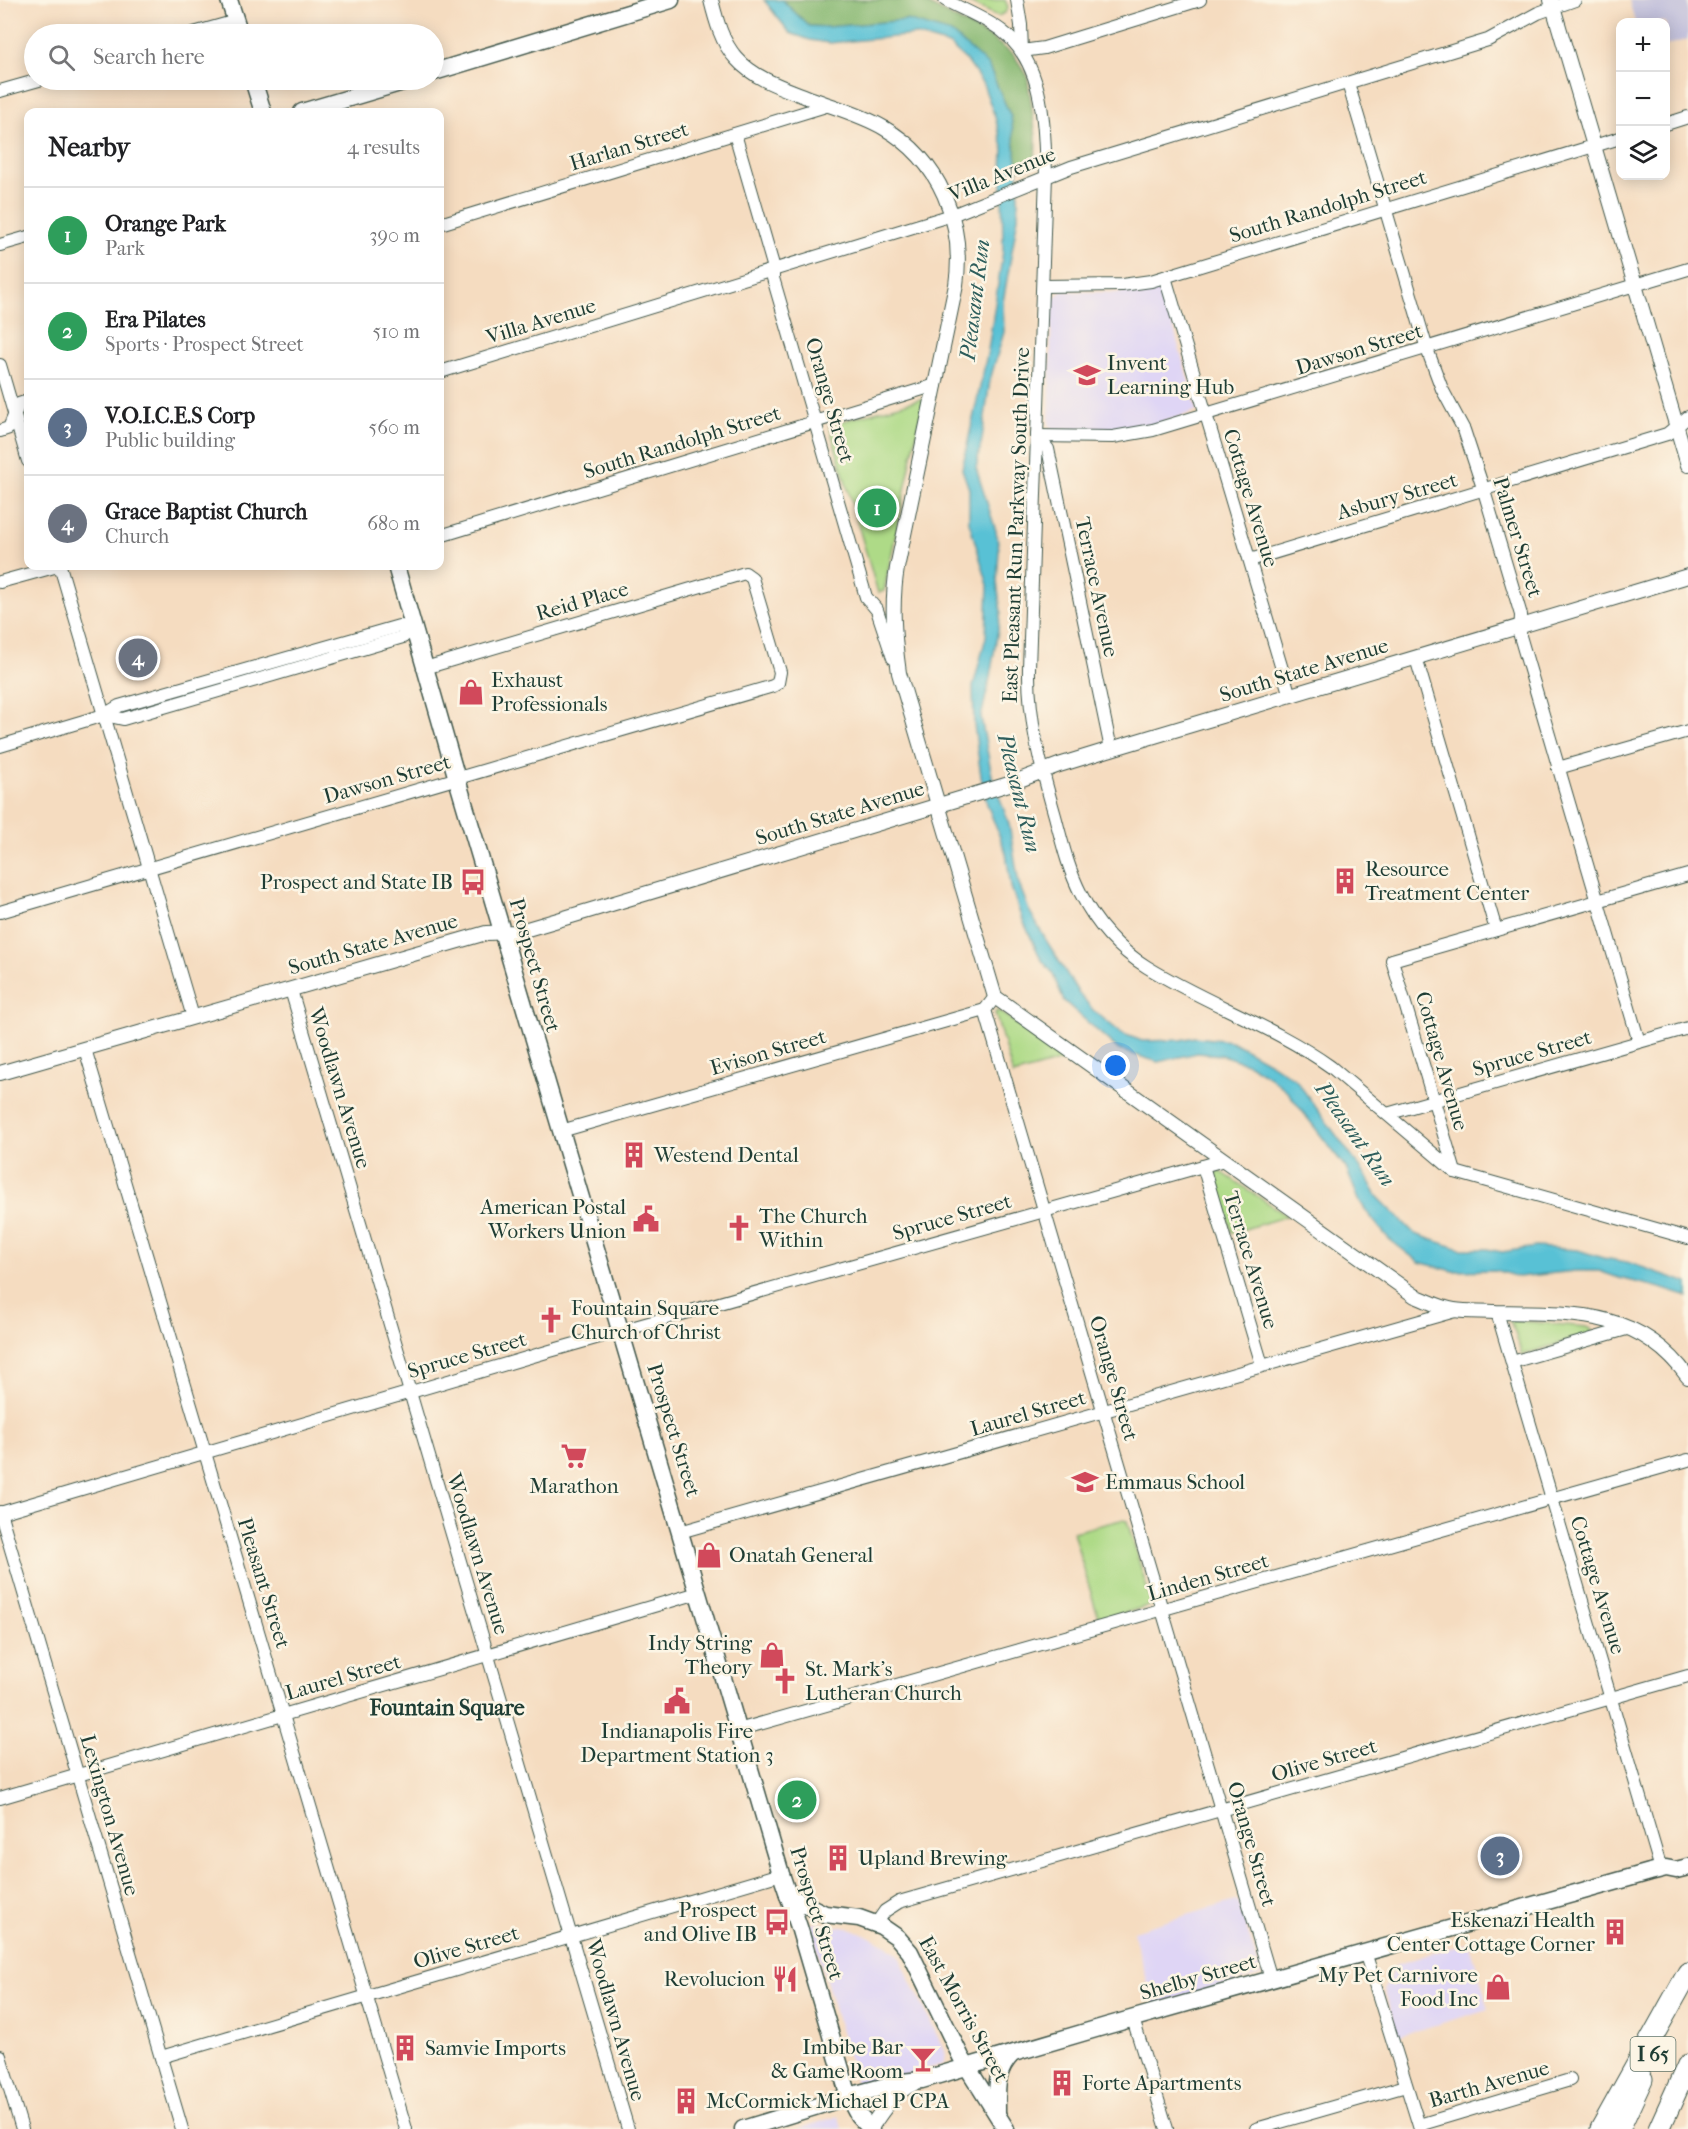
<!DOCTYPE html>
<meta charset="utf-8">
<style>
:root{--surface:#fff;--page:#f2f2f2;--text:#202124;--muted:#757577;--line:#e0e0e0;--accent:#db2777}
body{margin:0;font-family:"IM FELL French Canon",serif;background:var(--page);color:var(--text)}
.controls{position:absolute;right:18px;top:18px;display:grid;overflow:hidden;border-radius:12px;box-shadow:0 3px 15px #0003}
.controls button{width:54px;height:54px;display:grid;place-items:center;padding:0;border:0;border-bottom:2px solid var(--line);background:var(--surface);color:var(--text);font:30px sans-serif}
.you{position:absolute;left:1116px;top:1066px;width:21px;height:21px;margin:-15px;border:4px solid #fff;border-radius:50%;background:#1a73e8;box-shadow:0 0 0 9px #1a73e833}
.badge{display:grid;place-items:center;width:39px;height:39px;border-radius:50%;background:var(--accent);color:#fff;font-size:20px;font-weight:700}
.pin{position:absolute;translate:-50% -50%;border:3px solid #fff;box-shadow:0 2px 6px #0006}
.list{margin:0;padding:0;list-style:none}
h2{display:flex;justify-content:space-between;align-items:center;height:78px;margin:0;padding:0 24px;font-size:26px}
h2 small{font-size:20px;font-weight:400;color:var(--muted)}
.list li{display:grid;grid-template-columns:39px 1fr auto;gap:18px;align-items:center;box-sizing:border-box;height:96px;padding:0 24px;border-top:2px solid var(--line)}
.list b{display:block;font-size:22px;white-space:nowrap}
.list p{margin:0;font-size:20px;white-space:nowrap;color:var(--muted)}
.list em{font-size:20px;font-style:normal;color:var(--muted)}
.icon{flex:none;width:33px;height:33px;fill:none;stroke:currentColor;stroke-width:2;stroke-linecap:round;stroke-linejoin:round}
.map{position:relative;flex:none;width:1688px;height:2129px;overflow:hidden}
.search{position:absolute;background:var(--surface);box-shadow:0 3px 15px #0003;left:24px;top:24px;width:420px;height:66px;display:flex;align-items:center;gap:15px;box-sizing:border-box;padding:0 21px;border-radius:33px;color:var(--muted);font-size:22px}
.panel{position:absolute;background:var(--surface);box-shadow:0 3px 15px #0003;left:24px;top:108px;width:420px;height:462px;border-radius:12px}
.map>svg:first-child{display:block}
.built{fill:#dfd5f5}
.industrial{fill:#c3c1db}
.green{fill:#aeda87;stroke:#668c5e;stroke-width:1.5}
.forest{fill:#8aba74;stroke:#547c54;stroke-width:1.5}
.water{fill:#59c1d5;stroke:#3c7f84;stroke-width:1.5}
.lines{fill:none;stroke-linecap:round;stroke-linejoin:round}
.minor-casing{stroke:#3f5549;stroke-width:14}
.tertiary-casing{stroke:#3f5549;stroke-width:16}
.secondary-casing{stroke:#3f5549;stroke-width:19}
.motorway-casing{stroke:#3f5549;stroke-width:23}
.minor{stroke:#fff;stroke-width:12}
.tertiary{stroke:#fff;stroke-width:14}
.secondary{stroke:#fff;stroke-width:16}
.motorway{stroke:#fff;stroke-width:21}
.labels{text-anchor:middle;dominant-baseline:central;stroke-width:5;stroke-linejoin:round;paint-order:stroke}
.shield{fill:#fcf5e5;stroke:#617469;stroke-width:1.5}
.shield-label{font-size:20px;font-weight:bold;fill:#1f3d34}
.street-label{font-size:21px;fill:#1f3d34;stroke:#fcf5e5}
.poi-label{font-size:21px;fill:#1f3d34;stroke:#fcf5e5;text-anchor:start}
.water-label{font-size:22px;font-style:italic;fill:#2e5e5c;stroke:#fcf5e5}
.neighbourhood-label{font-size:22px;font-weight:bold;fill:#1f3d34;stroke:#fcf5e5}
</style>
<div class="map">
<svg width="1688" height="2129" viewBox="0 0 1688 2129">
<rect width="100%" height="100%" fill="#fcf5e5"/>
<filter id="ink" filterUnits="userSpaceOnUse"><feTurbulence type="fractalNoise" baseFrequency=".0167" numOctaves="2"/><feDisplacementMap in="SourceGraphic" scale="12" xChannelSelector="R" yChannelSelector="G"/><feConvolveMatrix kernelMatrix="1 2 1 2 8 2 1 2 1" color-interpolation-filters="sRGB"/></filter>
<filter id="wash" filterUnits="userSpaceOnUse"><feTurbulence type="fractalNoise" baseFrequency=".008" numOctaves="4" result="noise"/><feDisplacementMap in="SourceGraphic" scale="24" xChannelSelector="R" yChannelSelector="G"/><feGaussianBlur stdDeviation="1.35" result="paint"/><feColorMatrix in="noise" values="0 0 0 0 0 0 0 0 0 0 0 0 0 0 0 0 0 1.4 0 .05"/><feComposite in="paint" operator="in"/></filter>
<g filter="url(#wash)">
<rect width="100%" height="100%" fill="#f5dcc0"/>
<g class="built">
<path d="M1161,284L1197,411L1138,430H1054L1049,424L1052,300L1062,291L1118,293Z"/>
<path d="M1235,1901L1239,1903L1261,1975L1154,2005L1133,1931Z"/>
<path d="M818,1923L853,1929L887,1945L898,1954L946,2054L943,2064L860,2088L857,2087L810,1924Z"/>
<path d="M1469,1942L1489,2009L1398,2036L1384,1989L1395,1965Z"/>
<path d="M839,2116L842,2129H797Z"/>
</g>
<path class="industrial" d="M1629,0H1688V39L1666,46V22H1635Z"/>
<g class="green">
<path d="M963,0H1005L1008,7L1005,13L998,16Z"/>
<path d="M924,398L884,591L878,593L829,425Z"/>
<path d="M997,1011H999L1065,1060L1013,1075L995,1013Z"/>
<path d="M1220,1171L1287,1216L1232,1233L1214,1175Z"/>
<path d="M1509,1320L1587,1327L1591,1329L1593,1333L1522,1355L1515,1332Z"/>
<path d="M1121,1520L1127,1521L1152,1605L1099,1620L1073,1532Z"/>
</g>
<path class="forest" d="M782,0H920L989,37L1013,54L1027,75L1036,137L1035,166L1018,169L1011,117L988,65L907,20L827,27L809,26Z"/>
<path class="water" d="M764,0H782L809,26L827,27L907,20L951,33L988,65L1011,117L1018,169V217L1003,302L1004,332L990,380L982,439L976,468L996,531L999,549L997,582L1001,612L990,677L981,718L992,776L1009,824L1019,884L1029,910L1046,940L1078,992L1093,1010L1121,1033L1142,1041L1180,1040L1195,1037L1231,1041L1272,1064L1296,1080L1366,1176L1377,1196L1415,1234L1460,1249H1487L1502,1252L1536,1247L1578,1250L1603,1258L1627,1262L1688,1283V1297L1657,1287L1619,1278L1599,1271H1575L1518,1277L1495,1270L1453,1271L1419,1262L1389,1239L1369,1215L1359,1200L1346,1168L1286,1090L1270,1077L1249,1064L1222,1055L1197,1053L1158,1062L1119,1050L1064,1001L1052,972L1041,959L1020,914L1011,887L1006,853L987,804L981,776L974,725L973,687L986,637L988,585L969,522V489L962,469L988,350L1003,251L1002,179L1003,147L995,117L983,84L967,61L949,45L915,35L829,43L810,40L790,33Z"/>
</g>
<g filter="url(#ink)">
<g class="lines">
<g class="minor-casing">
<g id="minor">
<path d="M945,0C963,10 985,18 1002,31C1045,64 1044,126 1046,175L1029,668C1028,719 1041,767 1055,816C1062,842 1068,869 1081,894C1095,923 1119,950 1147,967C1207,1004 1274,1026 1331,1067L1455,1172L1688,1238"/>
<path d="M1017,0L1021,25L1022,51"/>
<path d="M190,34L236,21"/>
<path d="M1022,51L1044,48L1200,0"/>
<path d="M1348,83L1427,349L1442,389L1464,430L1484,491L1521,615L1520,636L1639,1042"/>
<path d="M0,91L39,80"/>
<path d="M1666,124L1688,117"/>
<path d="M735,134L773,265V278L866,597L877,610L893,658"/>
<path d="M440,224L829,105"/>
<path d="M0,245L28,237"/>
<path d="M1165,277L1290,696"/>
<path d="M1043,286L1122,285L1151,281L1620,138"/>
<path d="M0,365L28,461"/>
<path d="M440,372L952,215L1071,167L1488,40L1538,13L1575,0"/>
<path d="M0,431L9,428L19,404L28,401"/>
<path d="M1037,436L1113,437L1153,430L1688,269"/>
<path d="M1037,436L1048,449L1111,749"/>
<path d="M440,536L936,385"/>
<path d="M1250,560L1667,434L1688,417"/>
<path d="M60,566L193,1017"/>
<path d="M0,582L58,566"/>
<path d="M1416,658L1496,930"/>
<path d="M104,715L123,719L403,637L414,627"/>
<path d="M0,746L104,715L119,706L399,626L414,627"/>
<path d="M1558,768L1688,731"/>
<path d="M0,912L773,686L778,683L780,672L752,578L745,573L425,668"/>
<path d="M291,990L628,2129"/>
<path d="M995,997L985,1010L1271,1979"/>
<path d="M85,1049L406,2129"/>
<path d="M1387,1114L1688,1028"/>
<path d="M561,1131L985,1010"/>
<path d="M1203,1166L1262,1365"/>
<path d="M1455,1172L1392,960L1688,875"/>
<path d="M1497,1312L1661,1869"/>
<path d="M1512,1362L1630,1328"/>
<path d="M0,1512L182,2129"/>
<path d="M0,1513L550,1351L1224,1160"/>
<path d="M680,1532L1455,1311"/>
<path d="M738,1730L1688,1460"/>
<path d="M0,1798L698,1593"/>
<path d="M876,1924L885,1911L899,1902L1688,1676"/>
<path d="M1365,1952L1420,2129"/>
<path d="M1133,2019L1167,2129"/>
<path d="M0,2056L22,2129"/>
<path d="M161,2057L781,1874"/>
<path d="M1419,2125L1570,2080"/>
<path d="M1256,2129L1406,2086"/>
</g>
</g>
<g class="tertiary-casing">
<g id="tertiary">
<path d="M711,0C716,20 722,43 736,58C755,80 787,89 812,99C836,108 862,115 884,128C940,160 965,223 956,285L897,568C891,604 894,637 899,673L995,997L1415,1296C1428,1301 1441,1308 1454,1310C1467,1312 1483,1311 1496,1312C1571,1313 1640,1309 1688,1377"/>
<path d="M1551,0L1688,465"/>
<path d="M0,1073L486,933L517,932L568,917L1009,784L1059,765L1111,749L1688,576"/>
<path d="M870,2129C883,2111 892,2093 913,2084"/>
</g>
</g>
<g class="secondary-casing">
<g id="secondary">
<path d="M229,0L240,34"/>
<path d="M434,72L671,0"/>
<path d="M253,80L263,112"/>
<path d="M302,112L410,80"/>
<path d="M396,566L457,779L781,1874L799,1927L850,2100L858,2115L871,2129"/>
<path d="M788,1896L825,1914L859,1918L881,1926L897,1937L910,1952L961,2057L1006,2129"/>
<path d="M997,2112C997,2089 995,2071 1012,2054"/>
<path d="M743,2129L860,2093L901,2082L922,2080L1106,2026L1650,1872L1666,1868L1676,1870L1688,1867"/>
</g>
</g>
<g class="motorway-casing">
<g id="motorway">
<path d="M1601,2129L1688,1973"/>
<path d="M1619,2129L1642,2079"/>
<path d="M1659,2129L1688,2065"/>
</g>
</g>
<use href="#minor" class="minor"/>
<use href="#tertiary" class="tertiary"/>
<use href="#secondary" class="secondary"/>
<use href="#motorway" class="motorway"/>
</g>
</g>
<defs>
<g id="school-bare" transform="scale(2.07)"><path d="M0-5L7-2L0 1L-7-2ZM-4 1L0 2.5L4 1V4Q0 6-4 4Z" fill="#d1495b" stroke="#fcf5e5" stroke-width="2.5" paint-order="stroke"/></g>
<g id="shop-bare" transform="scale(2.07)"><path d="M-5-2.5h2.3a2.7 3.5 0 0 1 5.4 0H5L5.5 6h-11ZM-1.5-2.5h3a1.5 2.3 0 0 0-3 0Z" fill="#d1495b" stroke="#fcf5e5" stroke-width="2.5" paint-order="stroke"/></g>
<g id="building-bare" transform="scale(2.07)"><path d="M-4-6H4V6H1V3H-1V6H-4ZM-2.5-4.3h1.7v1.8h-1.7ZM.8-4.3h1.7v1.8H.8ZM-2.5-1h1.7V.8h-1.7ZM.8-1h1.7V.8H.8Z" fill="#d1495b" stroke="#fcf5e5" stroke-width="2.5" paint-order="stroke"/></g>
<g id="bus-bare" transform="scale(2.07)"><path d="M-5-6H5V4H4V6H2V4H-2V6H-4V4H-5ZM-3.5-4V0h7V-4ZM-3.5 1.2v1.5H-2V1.2ZM2 1.2v1.5H3.5V1.2Z" fill="#d1495b" stroke="#fcf5e5" stroke-width="2.5" paint-order="stroke"/></g>
<g id="civic-bare" transform="scale(2.07)"><path d="M-.6-6.5H3V-4.5H.6V-3L4-1V1h2V6H-6V1h2V-1L-.6-3ZM-1.2 2.5V6h2.4V2.5Z" fill="#d1495b" stroke="#fcf5e5" stroke-width="2.5" paint-order="stroke"/></g>
<g id="church-bare" transform="scale(2.07)"><path d="M-1.2-6h2.4v3.5h3.3v2.4h-3.3V6h-2.4V-.1h-3.3v-2.4h3.3Z" fill="#d1495b" stroke="#fcf5e5" stroke-width="2.5" paint-order="stroke"/></g>
<g id="supermarket-bare" transform="scale(2.07)"><path d="M-6-5.5h2.5l.6 2H6L4.5 2H-2.5L-4.4-4H-6ZM-1.5 3.2a1.3 1.3 0 1 0 .1 0ZM3 3.2a1.3 1.3 0 1 0 .1 0Z" fill="#d1495b" stroke="#fcf5e5" stroke-width="2.5" paint-order="stroke"/></g>
<g id="restaurant-bare" transform="scale(2.07)"><path d="M-5-6h1v4h1v-4h1v4h1v-4h1v5L-1.5 .5V6h-2V.5L-5-1ZM5-6V6H3V1.5H1.5Q1.5-4 5-6Z" fill="#d1495b" stroke="#fcf5e5" stroke-width="2.5" paint-order="stroke"/></g>
<g id="bar-bare" transform="scale(2.07)"><path d="M-6-5H6L.8 .8V4.5H3.5V6h-7V4.5H-.8V.8Z" fill="#d1495b" stroke="#fcf5e5" stroke-width="2.5" paint-order="stroke"/></g>
</defs>
<g fill-rule="evenodd">
<use href="#school-bare" x="1087" y="375"/>
<use href="#shop-bare" x="471" y="692"/>
<use href="#building-bare" x="1345" y="881"/>
<use href="#bus-bare" x="473" y="882"/>
<use href="#building-bare" x="634" y="1155"/>
<use href="#civic-bare" x="646" y="1219"/>
<use href="#church-bare" x="739" y="1228"/>
<use href="#church-bare" x="551" y="1320"/>
<use href="#supermarket-bare" x="574" y="1456"/>
<use href="#school-bare" x="1085" y="1482"/>
<use href="#shop-bare" x="709" y="1555"/>
<use href="#shop-bare" x="772" y="1655"/>
<use href="#church-bare" x="785" y="1681"/>
<use href="#civic-bare" x="677" y="1701"/>
<use href="#building-bare" x="838" y="1858"/>
<use href="#bus-bare" x="777" y="1922"/>
<use href="#building-bare" x="1615" y="1932"/>
<use href="#restaurant-bare" x="785" y="1979"/>
<use href="#shop-bare" x="1498" y="1987"/>
<use href="#building-bare" x="405" y="2048"/>
<use href="#bar-bare" x="923" y="2059"/>
<use href="#building-bare" x="1062" y="2083"/>
<use href="#building-bare" x="686" y="2101"/>
</g>
<g class="labels">
<rect class="shield" x="1630.5" y="2037" width="45" height="34" rx="4.5"/>
<g class="shield-label">
<text x="1653" y="2054">I 65</text>
</g>
<g class="street-label">
<text transform="translate(629 146) rotate(-17)">Harlan Street</text>
<text transform="translate(1002 174) rotate(-22)">Villa Avenue</text>
<text transform="translate(1328 206) rotate(-17)">South Randolph Street</text>
<text transform="translate(541 321) rotate(-17)">Villa Avenue</text>
<text transform="translate(1359 349) rotate(-17)">Dawson Street</text>
<text transform="translate(830 400) rotate(74)">Orange Street</text>
<text transform="translate(682 442) rotate(-17)">South Randolph Street</text>
<text transform="translate(1397 496) rotate(-16)">Asbury Street</text>
<text transform="translate(1251 498) rotate(73)">Cottage Avenue</text>
<text transform="translate(1016 525) rotate(-88)">East Pleasant Run Parkway South Drive</text>
<text transform="translate(1518 537) rotate(73)">Palmer Street</text>
<text transform="translate(1097 587) rotate(78)">Terrace Avenue</text>
<text transform="translate(582 601) rotate(-16)">Reid Place</text>
<text transform="translate(1304 670) rotate(-17)">South State Avenue</text>
<text transform="translate(387 779) rotate(-16)">Dawson Street</text>
<text transform="translate(840 813) rotate(-17)">South State Avenue</text>
<text transform="translate(373 944) rotate(-16)">South State Avenue</text>
<text transform="translate(535 965) rotate(74)">Prospect Street</text>
<text transform="translate(768 1052) rotate(-16)">Evison Street</text>
<text transform="translate(1532 1053) rotate(-16)">Spruce Street</text>
<text transform="translate(1442 1061) rotate(74)">Cottage Avenue</text>
<text transform="translate(340 1088) rotate(73)">Woodlawn Avenue</text>
<text transform="translate(952 1217) rotate(-16)">Spruce Street</text>
<text transform="translate(1251 1260) rotate(73)">Terrace Avenue</text>
<text transform="translate(467 1355) rotate(-16)">Spruce Street</text>
<text transform="translate(1114 1378) rotate(74)">Orange Street</text>
<text transform="translate(1028 1413) rotate(-16)">Laurel Street</text>
<text transform="translate(674 1430) rotate(73)">Prospect Street</text>
<text transform="translate(478 1554) rotate(73)">Woodlawn Avenue</text>
<text transform="translate(1208 1577) rotate(-16)">Linden Street</text>
<text transform="translate(264 1583) rotate(73)">Pleasant Street</text>
<text transform="translate(1598 1585) rotate(73)">Cottage Avenue</text>
<text transform="translate(343 1677) rotate(-16)">Laurel Street</text>
<text transform="translate(1324 1760) rotate(-16)">Olive Street</text>
<text transform="translate(110 1815) rotate(74)">Lexington Avenue</text>
<text transform="translate(1252 1844) rotate(74)">Orange Street</text>
<text transform="translate(817 1913) rotate(73)">Prospect Street</text>
<text transform="translate(466 1947) rotate(-16)">Olive Street</text>
<text transform="translate(1198 1977) rotate(-16)">Shelby Street</text>
<text transform="translate(964 2009) rotate(61)">East Morris Street</text>
<text transform="translate(616 2020) rotate(74)">Woodlawn Avenue</text>
<text transform="translate(1489 2084) rotate(-16)">Barth Avenue</text>
</g>
<g class="poi-label">
<text x="1107" y="363">Invent<tspan x="1107" dy="24">Learning Hub</tspan></text>
<text x="491" y="680">Exhaust<tspan x="491" dy="24">Professionals</tspan></text>
<text x="1365" y="869">Resource<tspan x="1365" dy="24">Treatment Center</tspan></text>
<text x="453" y="882" text-anchor="end">Prospect and State IB</text>
<text x="654" y="1155">Westend Dental</text>
<text x="626" y="1207" text-anchor="end">American Postal<tspan x="626" dy="24">Workers Union</tspan></text>
<text x="759" y="1216">The Church<tspan x="759" dy="24">Within</tspan></text>
<text x="571" y="1308">Fountain Square<tspan x="571" dy="24">Church of Christ</tspan></text>
<text x="1105" y="1482">Emmaus School</text>
<text x="574" y="1486" text-anchor="middle">Marathon</text>
<text x="729" y="1555">Onatah General</text>
<text x="752" y="1643" text-anchor="end">Indy String<tspan x="752" dy="24">Theory</tspan></text>
<text x="805" y="1669">St. Mark's<tspan x="805" dy="24">Lutheran Church</tspan></text>
<text x="677" y="1731" text-anchor="middle">Indianapolis Fire<tspan x="677" dy="24">Department Station 3</tspan></text>
<text x="858" y="1858">Upland Brewing</text>
<text x="757" y="1910" text-anchor="end">Prospect<tspan x="757" dy="24">and Olive IB</tspan></text>
<text x="1595" y="1920" text-anchor="end">Eskenazi Health<tspan x="1595" dy="24">Center Cottage Corner</tspan></text>
<text x="1478" y="1975" text-anchor="end">My Pet Carnivore<tspan x="1478" dy="24">Food Inc</tspan></text>
<text x="765" y="1979" text-anchor="end">Revolucion</text>
<text x="903" y="2047" text-anchor="end">Imbibe Bar<tspan x="903" dy="24">&amp; Game Room</tspan></text>
<text x="425" y="2048">Samvie Imports</text>
<text x="1082" y="2083">Forte Apartments</text>
<text x="706" y="2101">McCormick Michael P CPA</text>
</g>
<g class="water-label">
<text transform="translate(975 300) rotate(-83)">Pleasant Run</text>
<text transform="translate(1019 793) rotate(76)">Pleasant Run</text>
<text transform="translate(1355 1134) rotate(55)">Pleasant Run</text>
</g>
<g class="neighbourhood-label">
<text x="447" y="1708">Fountain Square</text>
</g>
</g>
</svg>
<div class="controls">
<button>+</button>
<button>−</button>
<button><svg class="icon" aria-label="layers" viewBox="0 0 24 24"><path d="M12 4l9 5-9 5-9-5zM3 14l9 5 9-5"/></svg></button>
</div>
<div class="you"></div>
<div class="pin badge" style="left:877px;top:508px;background:#2e9e5b">1</div>
<div class="pin badge" style="left:797px;top:1800px;background:#2e9e5b">2</div>
<div class="pin badge" style="left:1500px;top:1856px;background:#5c6f8a">3</div>
<div class="pin badge" style="left:138px;top:658px;background:#6b7280">4</div>
<div class="search"><svg class="icon" aria-label="search" viewBox="0 0 24 24"><circle cx="10" cy="10" r="6"/><path d="M15 15l6 6"/></svg>Search here</div>
<section class="panel">
<h2>Nearby<small>4 results</small></h2>
<ul class="list">
<li><span class="badge" style="background:#2e9e5b">1</span><div><b>Orange Park</b><p>Park</p></div><em>390 m</em></li>
<li><span class="badge" style="background:#2e9e5b">2</span><div><b>Era Pilates</b><p>Sports · Prospect Street</p></div><em>510 m</em></li>
<li><span class="badge" style="background:#5c6f8a">3</span><div><b>V.O.I.C.E.S Corp</b><p>Public building</p></div><em>560 m</em></li>
<li><span class="badge" style="background:#6b7280">4</span><div><b>Grace Baptist Church</b><p>Church</p></div><em>680 m</em></li>
</ul>
</section>
</div>
